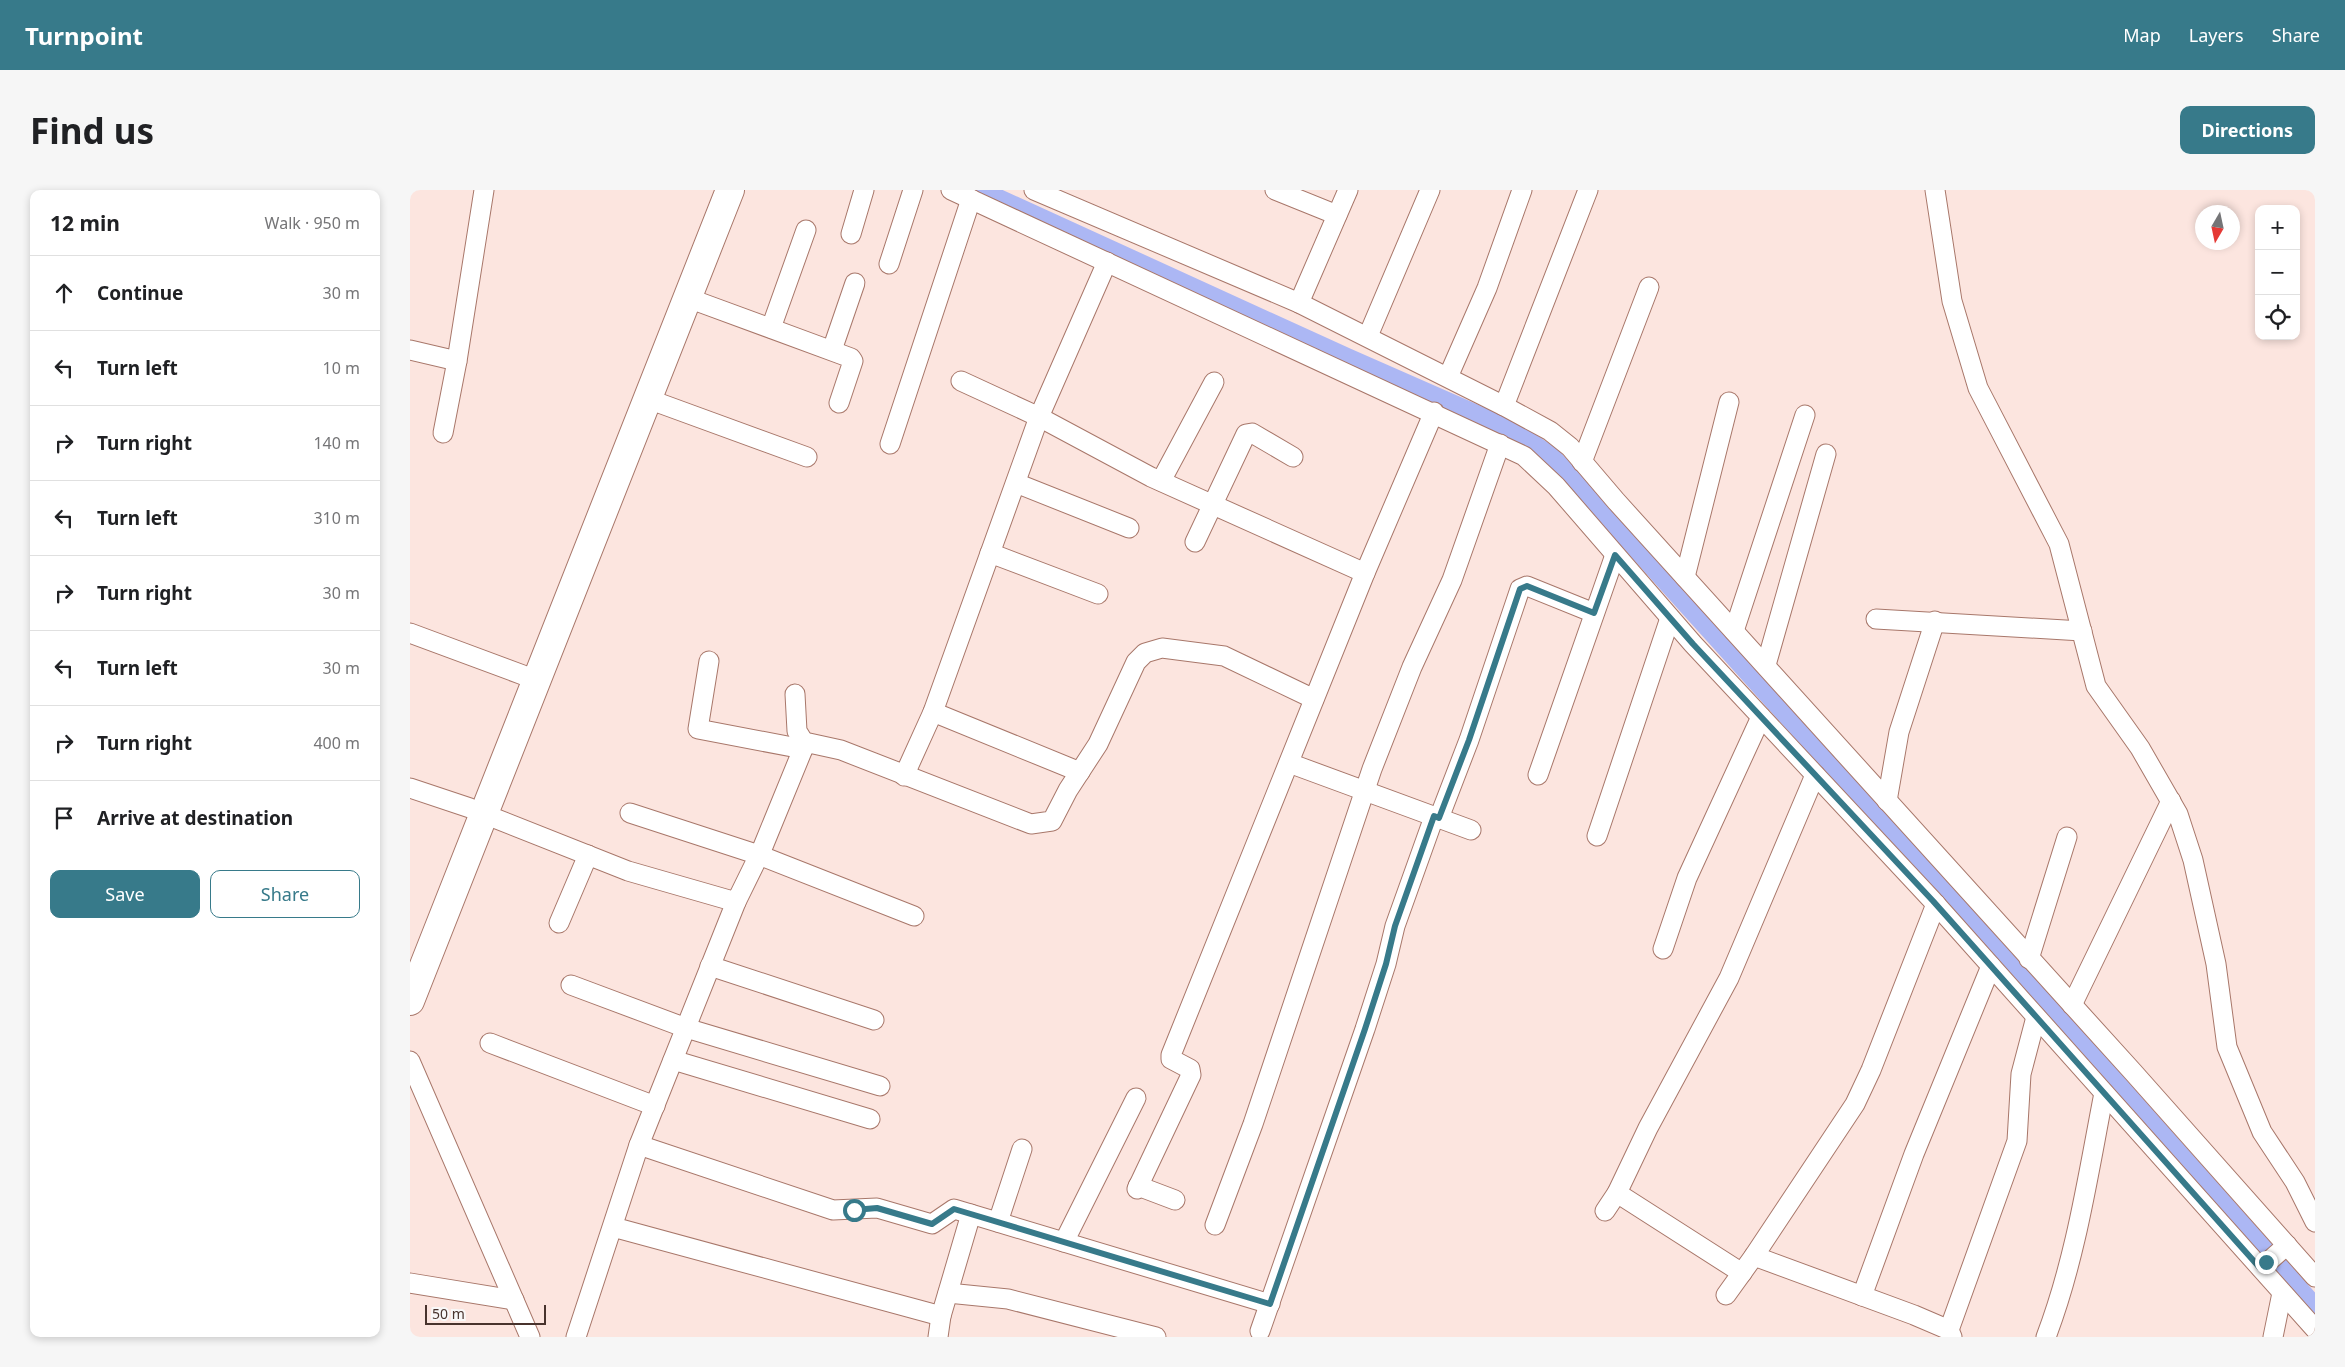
<!DOCTYPE html>
<meta charset="utf-8">
<style>
:root{--surface:#fff;--page:#f6f6f6;--text:#202124;--muted:#757577;--line:#e0e0e0;--accent:#377a8a}
body{margin:0;font-family:"Noto Sans",sans-serif;background:var(--page);color:var(--text)}
.controls{position:absolute;right:15px;top:15px;display:grid;overflow:hidden;border-radius:10px;box-shadow:0 2px 8px #0003}
.controls button{width:45px;height:45px;display:grid;place-items:center;padding:0;border:0;border-bottom:1px solid var(--line);background:var(--surface);color:var(--text);font:25px sans-serif}
.compass{position:absolute;left:1785px;top:15px;width:45px;height:45px;border-radius:50%;background:var(--surface);box-shadow:0 2px 8px #0003;rotate:189deg}
.scale{position:absolute;left:15px;bottom:12px;width:121px;box-sizing:border-box;padding-left:5px;border:2px solid #48332d;border-top:0;font-size:14px;line-height:18px;white-space:nowrap;color:#48332d;-webkit-text-stroke:4px #f8f8f8;paint-order:stroke}
.stop{position:absolute;width:15px;height:15px;margin:-11px;border:4px solid #377a8a;border-radius:50%;background:#fff}
.stop.end{background:#377a8a;border-color:#fff;box-shadow:0 1px 5px #0008}
.list{margin:0;padding:0;list-style:none}
h2{display:flex;justify-content:space-between;align-items:center;height:65px;margin:0;padding:0 20px;font-size:21px}
h2 small{font-size:16px;font-weight:400;color:var(--muted)}
.list li{display:grid;grid-template-columns:32px 1fr auto;gap:15px;align-items:center;box-sizing:border-box;height:75px;padding:0 20px;border-top:1px solid var(--line)}
.list b{display:block;font-size:19px;white-space:nowrap}
.list em{font-size:16px;font-style:normal;color:var(--muted)}
.actions{display:flex;gap:10px;padding:15px 20px}
.actions a{flex:1;padding:11px 0;border:1px solid var(--accent);border-radius:10px;text-align:center;font-size:18px;color:var(--accent)}
.actions .main{background:var(--accent);color:#fff}
.icon{flex:none;width:28px;height:28px;fill:none;stroke:currentColor;stroke-width:2;stroke-linecap:round;stroke-linejoin:round}
.map{position:relative;flex:none;width:1905px;height:1147px;overflow:hidden;border-radius:10px}
header{display:flex;align-items:center;gap:30px;box-sizing:border-box;height:70px;padding:0 25px;background:var(--accent);color:#fff}
header strong{font-size:24px}
nav{display:flex;gap:28px;margin-inline-start:auto;font-size:18px}
.intro{display:flex;align-items:center;justify-content:space-between;box-sizing:border-box;height:120px;padding:0 30px}
h1{margin:0;font-size:35px}
.button{padding:12px 22px;border-radius:10px;background:var(--accent);color:#fff;font-size:18px;font-weight:700}
main{display:flex;gap:30px;padding:0 30px}
aside{flex:1;background:var(--surface);border-radius:10px;box-shadow:0 2px 8px #0003}
.map>svg:first-child{display:block}
.lines{fill:none;stroke-linecap:round;stroke-linejoin:round}
.canal{stroke:#acb7f4;stroke-width:18}
.minor-casing{stroke:#a8776a;stroke-width:21}
.primary-casing{stroke:#a8776a;stroke-width:30}
.minor{stroke:#fff;stroke-width:19}
.primary{stroke:#fff;stroke-width:28}
.route{stroke:#377a8a;stroke-width:6}
</style>
<header>
<strong>Turnpoint</strong>
<nav><a>Map</a><a>Layers</a><a>Share</a></nav>
</header>
<div class="intro"><h1>Find us</h1><a class="button">Directions</a></div>
<main>
<aside>
<h2>12 min<small>Walk · 950 m</small></h2>
<ul class="list">
<li><svg class="icon" aria-label="ahead" viewBox="0 0 24 24"><path d="M12 20V5M6 11l6-6 6 6"/></svg><div><b>Continue</b></div><em>30 m</em></li>
<li><svg class="icon" aria-label="left" viewBox="0 0 24 24"><path d="M17 20v-9H6M10 6l-5 5 5 5"/></svg><div><b>Turn left</b></div><em>10 m</em></li>
<li><svg class="icon" aria-label="right" viewBox="0 0 24 24"><path d="M7 20v-9h11M14 6l5 5-5 5"/></svg><div><b>Turn right</b></div><em>140 m</em></li>
<li><svg class="icon" aria-label="left" viewBox="0 0 24 24"><path d="M17 20v-9H6M10 6l-5 5 5 5"/></svg><div><b>Turn left</b></div><em>310 m</em></li>
<li><svg class="icon" aria-label="right" viewBox="0 0 24 24"><path d="M7 20v-9h11M14 6l5 5-5 5"/></svg><div><b>Turn right</b></div><em>30 m</em></li>
<li><svg class="icon" aria-label="left" viewBox="0 0 24 24"><path d="M17 20v-9H6M10 6l-5 5 5 5"/></svg><div><b>Turn left</b></div><em>30 m</em></li>
<li><svg class="icon" aria-label="right" viewBox="0 0 24 24"><path d="M7 20v-9h11M14 6l5 5-5 5"/></svg><div><b>Turn right</b></div><em>400 m</em></li>
<li><svg class="icon" aria-label="arrive" viewBox="0 0 24 24"><path d="M6 21V4h12l-3 4 3 4H6"/></svg><div><b>Arrive at destination</b></div></li>
</ul>
<div class="actions"><a class="main">Save</a><a>Share</a></div>
</aside>
<div class="map">
<svg width="1905" height="1147" viewBox="0 0 1905 1147">
<rect width="100%" height="100%" fill="#fce5df"/>
<g class="lines">
<path class="canal" d="M571,0L937,167L1101,239L1142,266L1678,860L1905,1116"/>
<g class="minor-casing">
<g id="minor">
<path d="M541,0L1114,266L1146,296L1283,454L1523,711L1905,1139"/>
<path d="M624,0L889,113L1094,216L1140,241L1160,257L1206,311L1723,882L1905,1087"/>
<path d="M865,0L927,25"/>
<path d="M1525,0L1542,111L1568,198L1649,354L1686,496L1730,558L1768,624L1783,670L1806,774L1817,857L1852,942L1885,992L1905,1032"/>
<path d="M441,44L454,0"/>
<path d="M479,74L503,0"/>
<path d="M278,108L441,168L443,171L429,213"/>
<path d="M889,113L938,0"/>
<path d="M361,138L396,40"/>
<path d="M958,146L1020,0"/>
<path d="M0,160L47,171L74,0"/>
<path d="M422,160L445,93"/>
<path d="M1038,187L1077,98L1112,0"/>
<path d="M551,191L629,227L741,287L955,383"/>
<path d="M238,209L397,267"/>
<path d="M1094,216L1178,0"/>
<path d="M33,243L47,171"/>
<path d="M480,254L561,9"/>
<path d="M1172,272L1239,97"/>
<path d="M751,291L804,192"/>
<path d="M606,293L719,338"/>
<path d="M785,352L836,244L842,243L883,267"/>
<path d="M580,363L688,404"/>
<path d="M1275,387L1319,212"/>
<path d="M1466,429L1672,441"/>
<path d="M1324,441L1395,225"/>
<path d="M0,443L113,485"/>
<path d="M299,471L288,539L393,559"/>
<path d="M1356,475L1416,264"/>
<path d="M385,504L387,541L395,554"/>
<path d="M523,522L670,582"/>
<path d="M395,554L399,553L431,560L621,634L642,631L658,600L688,554L726,472L735,463L752,458L814,466L904,509"/>
<path d="M879,573L1061,640"/>
<path d="M1128,585L1205,365"/>
<path d="M494,586L523,522L629,227L697,72"/>
<path d="M0,598L60,618"/>
<path d="M1477,611L1489,542L1525,431"/>
<path d="M220,623L349,665L504,726"/>
<path d="M74,624L218,681L326,712L352,659L395,554"/>
<path d="M1029,628L1059,550L1110,399L1117,396L1184,423"/>
<path d="M1187,646L1260,428"/>
<path d="M149,733L178,665"/>
<path d="M1253,759L1277,688L1351,527"/>
<path d="M1619,769L1657,647"/>
<path d="M300,776L464,830"/>
<path d="M161,795L276,838L470,896"/>
<path d="M1662,815L1761,611"/>
<path d="M80,853L245,916"/>
<path d="M263,870L460,929"/>
<path d="M0,871L120,1147"/>
<path d="M229,955L423,1020L467,1018L522,1034L544,1019L860,1114"/>
<path d="M728,996L765,1010"/>
<path d="M727,999L781,885L780,879L761,869V865L955,383L1024,222"/>
<path d="M1207,1003L1332,1083"/>
<path d="M1195,1021L1207,1003L1238,938L1319,788L1405,585"/>
<path d="M588,1032L612,959"/>
<path d="M805,1035L843,934L962,579L1002,477L1042,390L1090,254"/>
<path d="M203,1037L531,1126"/>
<path d="M654,1052L726,908"/>
<path d="M1344,1066L1504,1125L1539,1140L1542,1147"/>
<path d="M1851,1078L1877,1055"/>
<path d="M0,1093L104,1110"/>
<path d="M538,1103L598,1109L746,1147"/>
<path d="M1316,1105L1344,1066L1445,914L1461,880L1526,714"/>
<path d="M1452,1106L1504,964L1581,776"/>
<path d="M1539,1140L1607,951L1611,884L1626,827"/>
<path d="M850,1141L955,839L976,774L985,736L1024,627"/>
<path d="M166,1147L229,955L326,712"/>
<path d="M528,1147L531,1126L561,1024"/>
<path d="M1636,1147C1666,1068 1678,985 1694,903"/>
<path d="M1863,1147L1872,1103"/>
</g>
</g>
<g class="primary-casing">
<path id="primary" d="M0,811L320,0"/>
</g>
<use href="#minor" class="minor"/>
<use href="#primary" class="primary"/>
</g>
<g class="lines">
<path class="route" d="M444,1020L467,1018L522,1034L544,1019L860,1114L955,839L976,774L985,736L1024,626L1029,628L1059,550L1110,399L1117,396L1184,423L1205,365L1283,454L1523,711L1850,1078L1856,1072"/>
</g>
</svg>
<div class="controls">
<button>+</button>
<button>−</button>
<button><svg class="icon" aria-label="locate" viewBox="0 0 24 24"><circle cx="12" cy="12" r="6"/><path d="M12 2v4M12 18v4M2 12h4M18 12h4"/></svg></button>
</div>
<svg class="compass" viewBox="-18 -18 36 36"><path d="M0-13l5 13h-10z" fill="#e53935"/><path d="M0 13l5-13h-10z" fill="#757577"/></svg>
<div class="scale">50 m</div>
<div class="stop" style="left:444px;top:1020px"></div>
<div class="stop end" style="left:1856px;top:1072px"></div>
</div>
</main>
